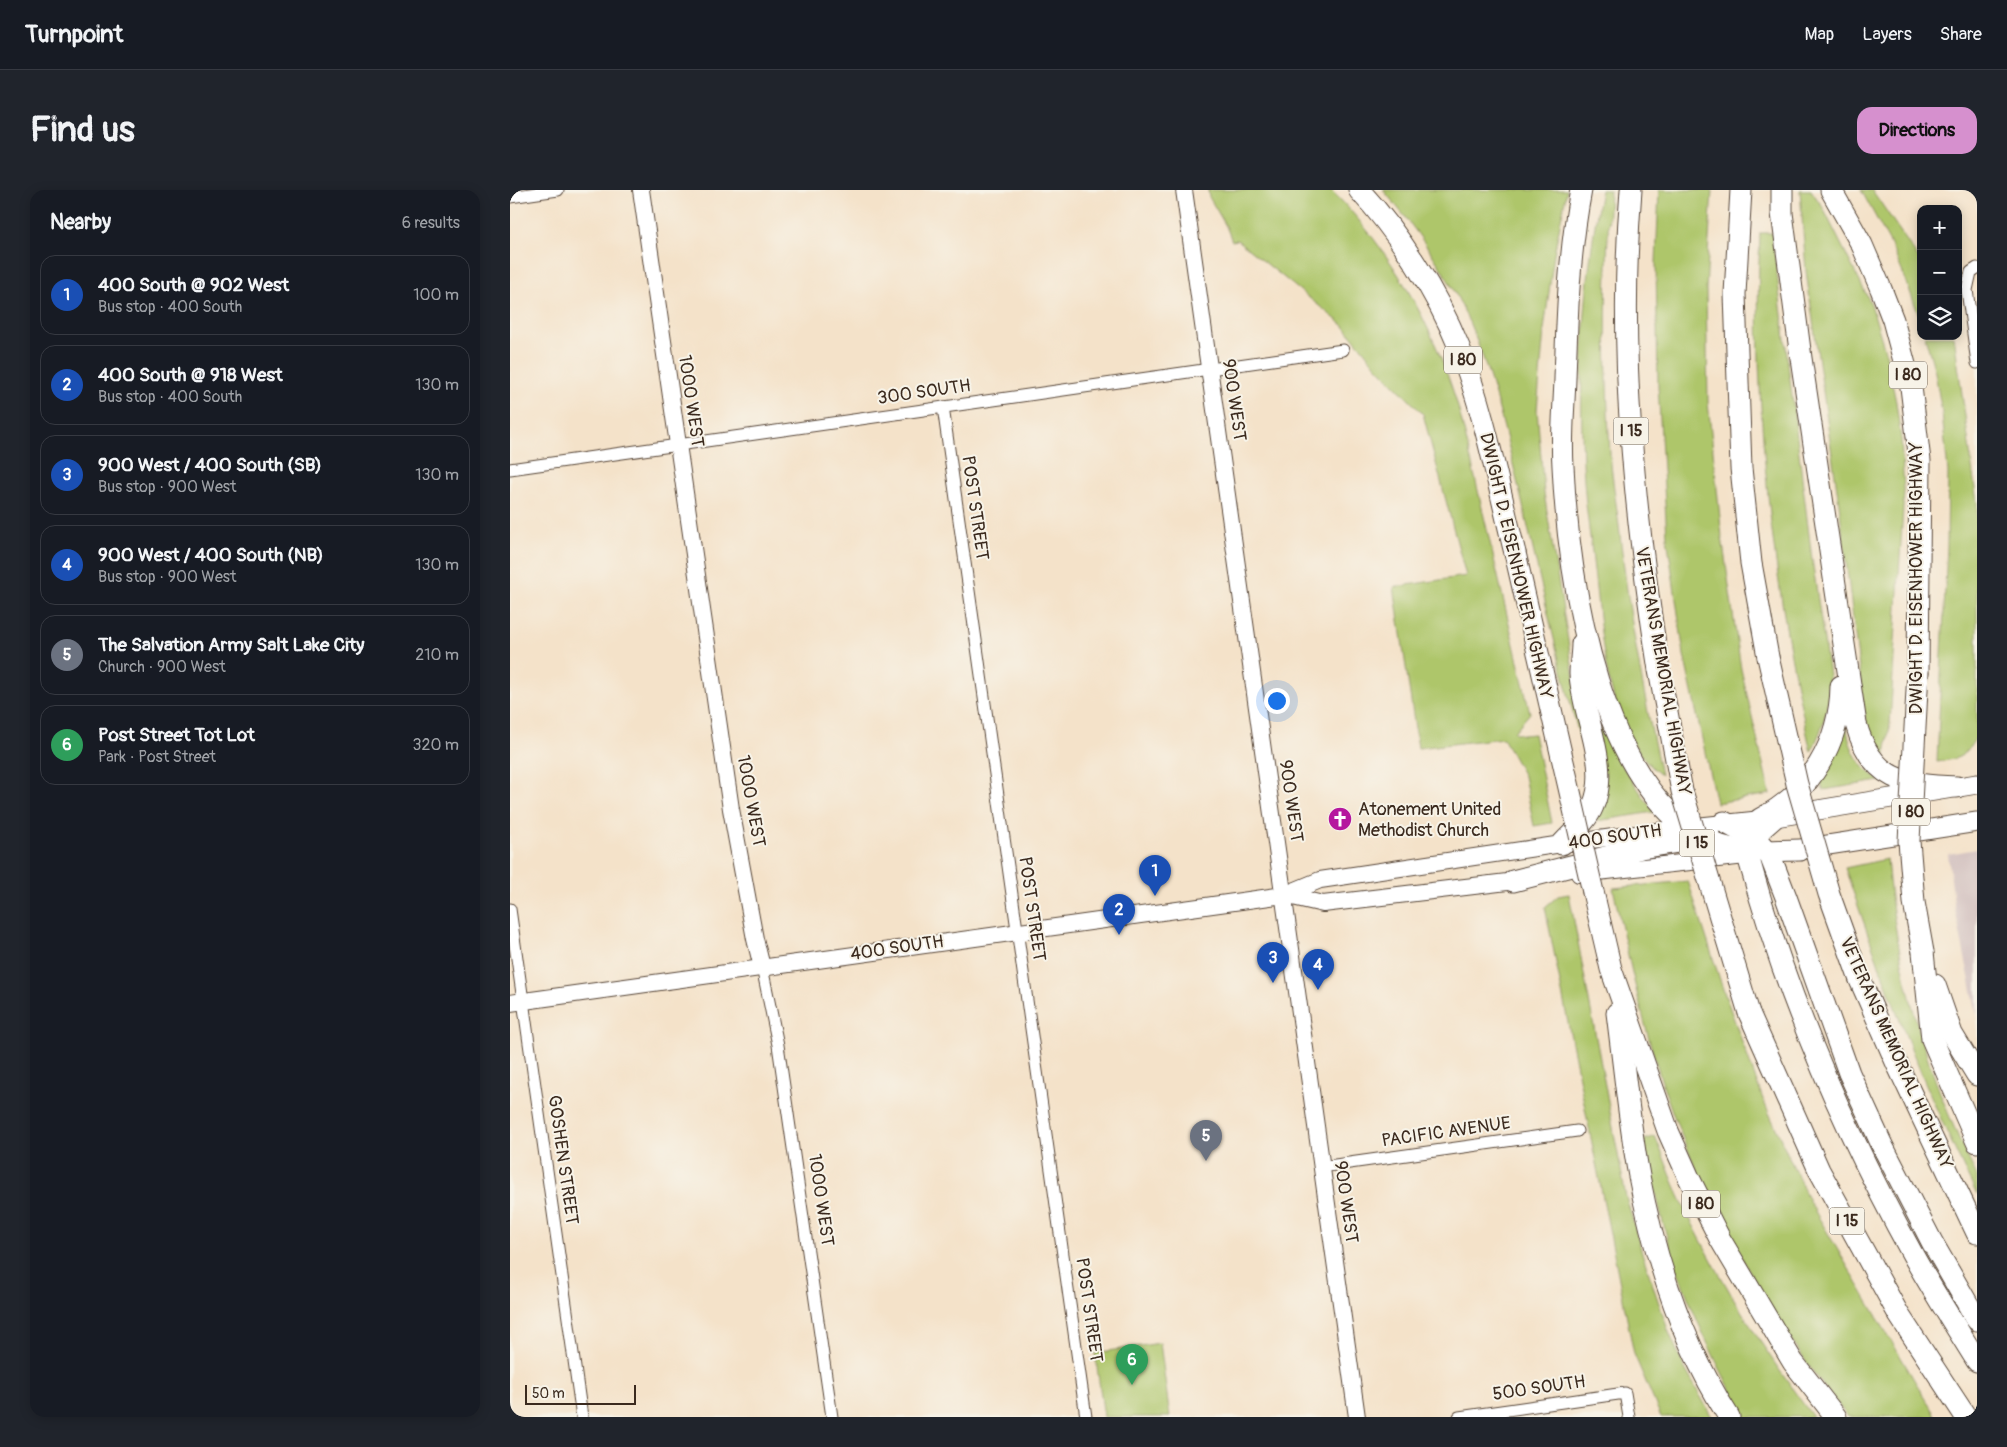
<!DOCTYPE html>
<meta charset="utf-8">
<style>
:root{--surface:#171b24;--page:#20242c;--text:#f1f3f6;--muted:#9ea1a6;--line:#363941;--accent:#d690ce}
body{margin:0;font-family:Pangolin,sans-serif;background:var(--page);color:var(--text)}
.controls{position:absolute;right:15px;top:15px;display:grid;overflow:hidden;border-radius:10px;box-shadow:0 2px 12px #0003}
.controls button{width:45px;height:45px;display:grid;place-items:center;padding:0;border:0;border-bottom:1px solid var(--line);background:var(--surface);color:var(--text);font:25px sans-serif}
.scale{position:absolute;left:15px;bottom:12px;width:111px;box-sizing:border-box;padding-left:5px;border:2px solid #3b2a1e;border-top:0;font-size:14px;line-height:18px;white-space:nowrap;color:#3b2a1e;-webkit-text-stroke:4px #f7f3e8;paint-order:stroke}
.you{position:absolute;left:766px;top:510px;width:18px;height:18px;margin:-12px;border:4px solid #fff;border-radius:50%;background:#1a73e8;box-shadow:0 0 0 8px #1a73e833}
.badge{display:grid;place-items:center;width:32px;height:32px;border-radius:50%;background:var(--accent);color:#fff;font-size:16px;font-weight:700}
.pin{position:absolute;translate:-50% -41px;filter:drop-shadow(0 1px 2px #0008)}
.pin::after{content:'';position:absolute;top:26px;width:18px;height:15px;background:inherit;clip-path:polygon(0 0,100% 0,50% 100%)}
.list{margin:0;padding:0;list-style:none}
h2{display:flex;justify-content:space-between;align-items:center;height:65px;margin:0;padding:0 20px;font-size:21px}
h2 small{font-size:16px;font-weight:400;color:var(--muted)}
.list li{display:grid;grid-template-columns:32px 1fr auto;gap:15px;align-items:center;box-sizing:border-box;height:80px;margin:0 10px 10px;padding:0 10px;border:1px solid var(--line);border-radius:15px}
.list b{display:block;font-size:19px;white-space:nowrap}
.list p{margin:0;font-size:16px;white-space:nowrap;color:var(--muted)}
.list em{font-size:16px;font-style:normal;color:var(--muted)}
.icon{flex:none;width:28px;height:28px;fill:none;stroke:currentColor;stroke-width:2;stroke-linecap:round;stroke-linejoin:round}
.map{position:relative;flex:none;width:1467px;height:1227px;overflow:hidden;border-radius:15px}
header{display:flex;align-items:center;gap:30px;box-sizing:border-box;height:70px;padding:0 25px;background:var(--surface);border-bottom:1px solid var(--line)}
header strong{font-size:24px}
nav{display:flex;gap:28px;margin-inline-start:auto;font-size:18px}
.intro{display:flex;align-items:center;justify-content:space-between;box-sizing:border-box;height:120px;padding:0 30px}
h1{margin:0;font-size:35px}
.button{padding:12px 22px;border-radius:15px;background:var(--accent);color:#111;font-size:18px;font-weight:700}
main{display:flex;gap:30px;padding:0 30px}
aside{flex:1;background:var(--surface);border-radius:15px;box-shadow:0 2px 12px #0003}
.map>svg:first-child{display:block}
.industrial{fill:#d1bfbe}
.green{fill:#aec66b;stroke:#747844}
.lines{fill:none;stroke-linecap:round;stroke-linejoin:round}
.street-casing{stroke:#574638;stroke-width:13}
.secondary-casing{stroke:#574638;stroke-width:18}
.primary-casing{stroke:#574638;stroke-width:21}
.highway-casing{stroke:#574638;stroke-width:23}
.street{stroke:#fff;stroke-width:11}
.secondary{stroke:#fff;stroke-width:16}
.primary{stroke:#fff;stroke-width:19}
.highway{stroke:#fff;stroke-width:21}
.highway-bridge-casing{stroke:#574638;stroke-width:23;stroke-linecap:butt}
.highway-bridge{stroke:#fff;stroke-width:21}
.labels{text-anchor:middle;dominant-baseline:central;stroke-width:4;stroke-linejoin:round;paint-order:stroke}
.shield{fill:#f7f3e8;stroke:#73665b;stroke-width:1}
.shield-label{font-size:16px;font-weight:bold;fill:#3b2a1e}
.street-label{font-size:18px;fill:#3b2a1e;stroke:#f7f3e8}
.poi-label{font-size:18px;fill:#3b2a1e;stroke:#f7f3e8;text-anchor:start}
</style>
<header>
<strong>Turnpoint</strong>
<nav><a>Map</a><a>Layers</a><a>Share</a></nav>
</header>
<div class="intro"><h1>Find us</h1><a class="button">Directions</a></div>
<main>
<aside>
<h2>Nearby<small>6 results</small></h2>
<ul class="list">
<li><span class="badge" style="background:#1a4fb4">1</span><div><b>400 South @ 902 West</b><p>Bus stop · 400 South</p></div><em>100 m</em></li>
<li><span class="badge" style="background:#1a4fb4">2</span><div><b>400 South @ 918 West</b><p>Bus stop · 400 South</p></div><em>130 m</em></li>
<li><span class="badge" style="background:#1a4fb4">3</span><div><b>900 West / 400 South (SB)</b><p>Bus stop · 900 West</p></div><em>130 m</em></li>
<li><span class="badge" style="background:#1a4fb4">4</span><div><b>900 West / 400 South (NB)</b><p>Bus stop · 900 West</p></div><em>130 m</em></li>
<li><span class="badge" style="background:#6b7280">5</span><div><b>The Salvation Army Salt Lake City</b><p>Church · 900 West</p></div><em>210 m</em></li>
<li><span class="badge" style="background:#2e9e5b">6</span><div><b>Post Street Tot Lot</b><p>Park · Post Street</p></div><em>320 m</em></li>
</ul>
</aside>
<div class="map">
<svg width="1467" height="1227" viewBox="0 0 1467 1227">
<rect width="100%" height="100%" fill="#f7f3e8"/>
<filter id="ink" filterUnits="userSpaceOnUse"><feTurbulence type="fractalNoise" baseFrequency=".02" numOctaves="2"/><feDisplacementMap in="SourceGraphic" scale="10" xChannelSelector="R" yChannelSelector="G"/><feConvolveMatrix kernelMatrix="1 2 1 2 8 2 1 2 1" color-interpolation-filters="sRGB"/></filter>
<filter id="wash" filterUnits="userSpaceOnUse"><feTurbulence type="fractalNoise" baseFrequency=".0096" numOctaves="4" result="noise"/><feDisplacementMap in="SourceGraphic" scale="20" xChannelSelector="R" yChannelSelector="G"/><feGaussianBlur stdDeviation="1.12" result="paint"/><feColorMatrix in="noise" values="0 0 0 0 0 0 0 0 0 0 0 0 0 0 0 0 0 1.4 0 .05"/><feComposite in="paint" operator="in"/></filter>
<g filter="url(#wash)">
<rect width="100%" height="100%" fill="#f4e2c9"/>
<path class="industrial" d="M1467,659V825L1444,714L1438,664Z"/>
<g class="green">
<path d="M698,0H821C880,58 925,138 948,217C958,255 966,293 975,331C990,395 1005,459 1020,523L1004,542L1013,545L1024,544L1042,633L1024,636L1014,586L993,548L908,558L884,397L956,386L913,224L867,177L833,135L727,50L722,51L716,36L699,7Z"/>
<path d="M873,0H1057L1044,64L1034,140L1027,220L1034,303L1079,579C1052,490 1032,398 1011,307C996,246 982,181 955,123C935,79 905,37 873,0Z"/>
<path d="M1091,0H1100C1095,88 1095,176 1100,264C1102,288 1106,312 1109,336C1118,420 1133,502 1151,585C1097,542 1092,453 1085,389C1082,356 1076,324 1074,291C1068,195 1073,95 1091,0Z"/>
<path d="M1149,0H1202L1196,99L1198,213L1212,347L1231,479L1260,604L1206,613L1174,465L1157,347L1148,195L1146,73Z"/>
<path d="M1290,0H1301L1312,16L1361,114L1376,164L1386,212L1391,249L1394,301L1380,534L1375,565C1362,554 1359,542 1355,526L1329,314L1296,81Z"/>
<path d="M1351,0H1362L1411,72V131L1395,88L1380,53Z"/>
<path d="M1250,43H1262L1302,369L1319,485C1320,514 1314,537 1301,562C1262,391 1242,219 1250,43Z"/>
<path d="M1415,146H1444L1467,313V546C1453,568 1452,568 1427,572L1437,356L1438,282L1432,223L1425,182Z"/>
<path d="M1335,528C1340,560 1344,571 1370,591L1313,600L1309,585Z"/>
<path d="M1089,535L1104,564L1144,622L1087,631Z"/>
<path d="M1377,669C1386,779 1417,888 1467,986V1005C1414,900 1373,790 1335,678Z"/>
<path d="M1178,691L1213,799L1254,912L1299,1011L1426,1227H1338C1289,1167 1251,1106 1216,1037C1196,1000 1178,963 1163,924C1136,851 1120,774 1103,698Z"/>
<path d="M1059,704L1116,1007L1133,1066L1158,1140L1174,1177L1202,1227H1151L1124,1164L1035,717L1048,706Z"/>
<path d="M1145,946C1156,972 1165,999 1177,1023C1213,1095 1255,1163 1303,1227H1235L1233,1223C1207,1175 1184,1128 1166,1076C1152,1036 1144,992 1134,950Z"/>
<path d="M650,1153L660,1227H594L585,1163Z"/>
</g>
</g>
<g filter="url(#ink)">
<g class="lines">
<g class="street-casing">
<g id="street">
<path d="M0,7L48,0"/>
<path d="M1467,78L1461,82L1457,100L1467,173"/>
<path d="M433,217L576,1227"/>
<path d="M0,279L833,160"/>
<path d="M0,719L72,1227"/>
<path d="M252,777L268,855L322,1227"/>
<path d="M811,977L1067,941"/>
<path d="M949,1227L1115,1203L1119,1227"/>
</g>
</g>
<g class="secondary-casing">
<g id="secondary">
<path d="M131,0L221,619L245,749L252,777"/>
<path d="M674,0L847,1227"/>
<path d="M1069,684L1236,666"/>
<path d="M774,705L813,714L1014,690"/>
<path d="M0,813L774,705L810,690L1052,654L1177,637L1261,628"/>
</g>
</g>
<g class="primary-casing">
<g id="primary">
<path d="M1265,627L1467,594"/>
<path d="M1292,659L1467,632"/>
</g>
</g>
<g class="highway-casing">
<g id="highway">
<path d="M849,0C889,43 927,103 949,157C975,223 988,295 1005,363"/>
<path d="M1071,0C1059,62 1057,126 1055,189C1054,218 1051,247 1053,276C1058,388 1089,611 1211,656C1235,664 1264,660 1290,660"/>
<path d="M1121,0C1108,161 1124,321 1149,480"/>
<path d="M1231,0L1225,104L1231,278L1241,373L1258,467"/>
<path d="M1272,0V23L1291,168L1346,534C1362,591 1394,595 1447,597"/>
<path d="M1321,0L1352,55L1371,99L1383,130L1401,197L1410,271L1408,481"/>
<path d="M1265,627C1253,638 1236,648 1238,666C1276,806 1334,940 1404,1067C1424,1103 1446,1137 1467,1171"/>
<path d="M1250,629C1301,603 1330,552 1331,496"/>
<path d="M1214,632L1248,650L1259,663L1276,707L1339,883L1372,955L1422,1052L1467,1130"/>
<path d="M1052,654C1063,642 1077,631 1083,616C1101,576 1072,525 1070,484C1070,474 1072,463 1072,454"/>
<path d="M1003,691L1131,658L1200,647"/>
<path d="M1083,702L1101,779L1158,941L1179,988L1210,1049L1283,1172L1326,1227"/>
<path d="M1413,762L1422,849L1467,952"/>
<path d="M1350,790L1387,874L1467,1043"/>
<path d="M1425,795L1442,844L1467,885"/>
<path d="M1107,823C1114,877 1119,932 1129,986C1145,1069 1173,1155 1219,1227"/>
<path d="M1239,823L1309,980L1389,1125L1456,1227"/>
</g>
</g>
<use href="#street" class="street"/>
<use href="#secondary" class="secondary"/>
<use href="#primary" class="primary"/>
<use href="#highway" class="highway"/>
<g class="highway-bridge-casing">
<g id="highway-bridge">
<path d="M1005,363L1083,702"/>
<path d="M1258,467L1287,594L1319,704L1350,790"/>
<path d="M1149,480L1172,601L1239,823"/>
<path d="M1408,481L1399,651L1404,712L1413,762"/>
</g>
</g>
<use href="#highway-bridge" class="highway-bridge"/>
</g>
</g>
<defs>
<g id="church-disc" transform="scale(1.25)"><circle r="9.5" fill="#b5179e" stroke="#f7f3e8"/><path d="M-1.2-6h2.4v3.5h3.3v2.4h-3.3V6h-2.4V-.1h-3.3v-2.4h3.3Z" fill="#fff"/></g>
</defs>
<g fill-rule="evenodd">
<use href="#church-disc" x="830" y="629"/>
</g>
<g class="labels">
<g class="shield">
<rect x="934" y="156.5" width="38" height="27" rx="4"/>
<rect x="1379" y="171.5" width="38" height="27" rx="4"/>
<rect x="1103.5" y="227.5" width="35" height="27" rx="4"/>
<rect x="1382" y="608.5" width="38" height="27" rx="4"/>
<rect x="1169.5" y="639.5" width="35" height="27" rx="4"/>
<rect x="1172" y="1000.5" width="38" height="27" rx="4"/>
<rect x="1319.5" y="1017.5" width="35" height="27" rx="4"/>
</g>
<g class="shield-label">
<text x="953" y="170">I 80</text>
<text x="1398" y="185">I 80</text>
<text x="1121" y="241">I 15</text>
<text x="1401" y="622">I 80</text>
<text x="1187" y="653">I 15</text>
<text x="1191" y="1014">I 80</text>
<text x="1337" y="1031">I 15</text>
</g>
<g class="street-label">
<text transform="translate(414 202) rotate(-8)">300 SOUTH</text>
<text transform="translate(724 210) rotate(82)">900 WEST</text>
<text transform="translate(181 211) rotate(82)">1000 WEST</text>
<text transform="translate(465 318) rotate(82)">POST STREET</text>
<text transform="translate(1006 376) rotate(77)">DWIGHT D. EISENHOWER HIGHWAY</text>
<text transform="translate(1406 388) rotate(-90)">DWIGHT D. EISENHOWER HIGHWAY</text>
<text transform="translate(1153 481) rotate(80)">VETERANS MEMORIAL HIGHWAY</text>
<text transform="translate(241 611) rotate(80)">1000 WEST</text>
<text transform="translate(781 611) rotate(82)">900 WEST</text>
<text transform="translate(1105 647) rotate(-8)">400 SOUTH</text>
<text transform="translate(522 719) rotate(82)">POST STREET</text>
<text transform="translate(387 758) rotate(-8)">400 SOUTH</text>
<text transform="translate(1386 863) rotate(66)">VETERANS MEMORIAL HIGHWAY</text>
<text transform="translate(936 942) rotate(-8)">PACIFIC AVENUE</text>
<text transform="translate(53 970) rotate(82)">GOSHEN STREET</text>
<text transform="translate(311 1010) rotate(82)">1000 WEST</text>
<text transform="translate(836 1012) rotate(82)">900 WEST</text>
<text transform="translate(579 1120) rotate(82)">POST STREET</text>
<text transform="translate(1029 1198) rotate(-8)">500 SOUTH</text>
</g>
<g class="poi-label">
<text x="848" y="619">Atonement United<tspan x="848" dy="21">Methodist Church</tspan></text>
</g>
</g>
</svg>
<div class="controls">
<button>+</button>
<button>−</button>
<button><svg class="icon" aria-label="layers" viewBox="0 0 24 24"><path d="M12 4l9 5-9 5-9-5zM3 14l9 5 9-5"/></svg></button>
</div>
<div class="scale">50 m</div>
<div class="you"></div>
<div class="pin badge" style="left:645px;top:706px;background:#1a4fb4">1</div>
<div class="pin badge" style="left:609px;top:745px;background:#1a4fb4">2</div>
<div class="pin badge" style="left:763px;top:793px;background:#1a4fb4">3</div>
<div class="pin badge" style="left:808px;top:800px;background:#1a4fb4">4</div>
<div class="pin badge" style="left:696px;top:971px;background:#6b7280">5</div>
<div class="pin badge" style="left:622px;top:1195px;background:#2e9e5b">6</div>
</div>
</main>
